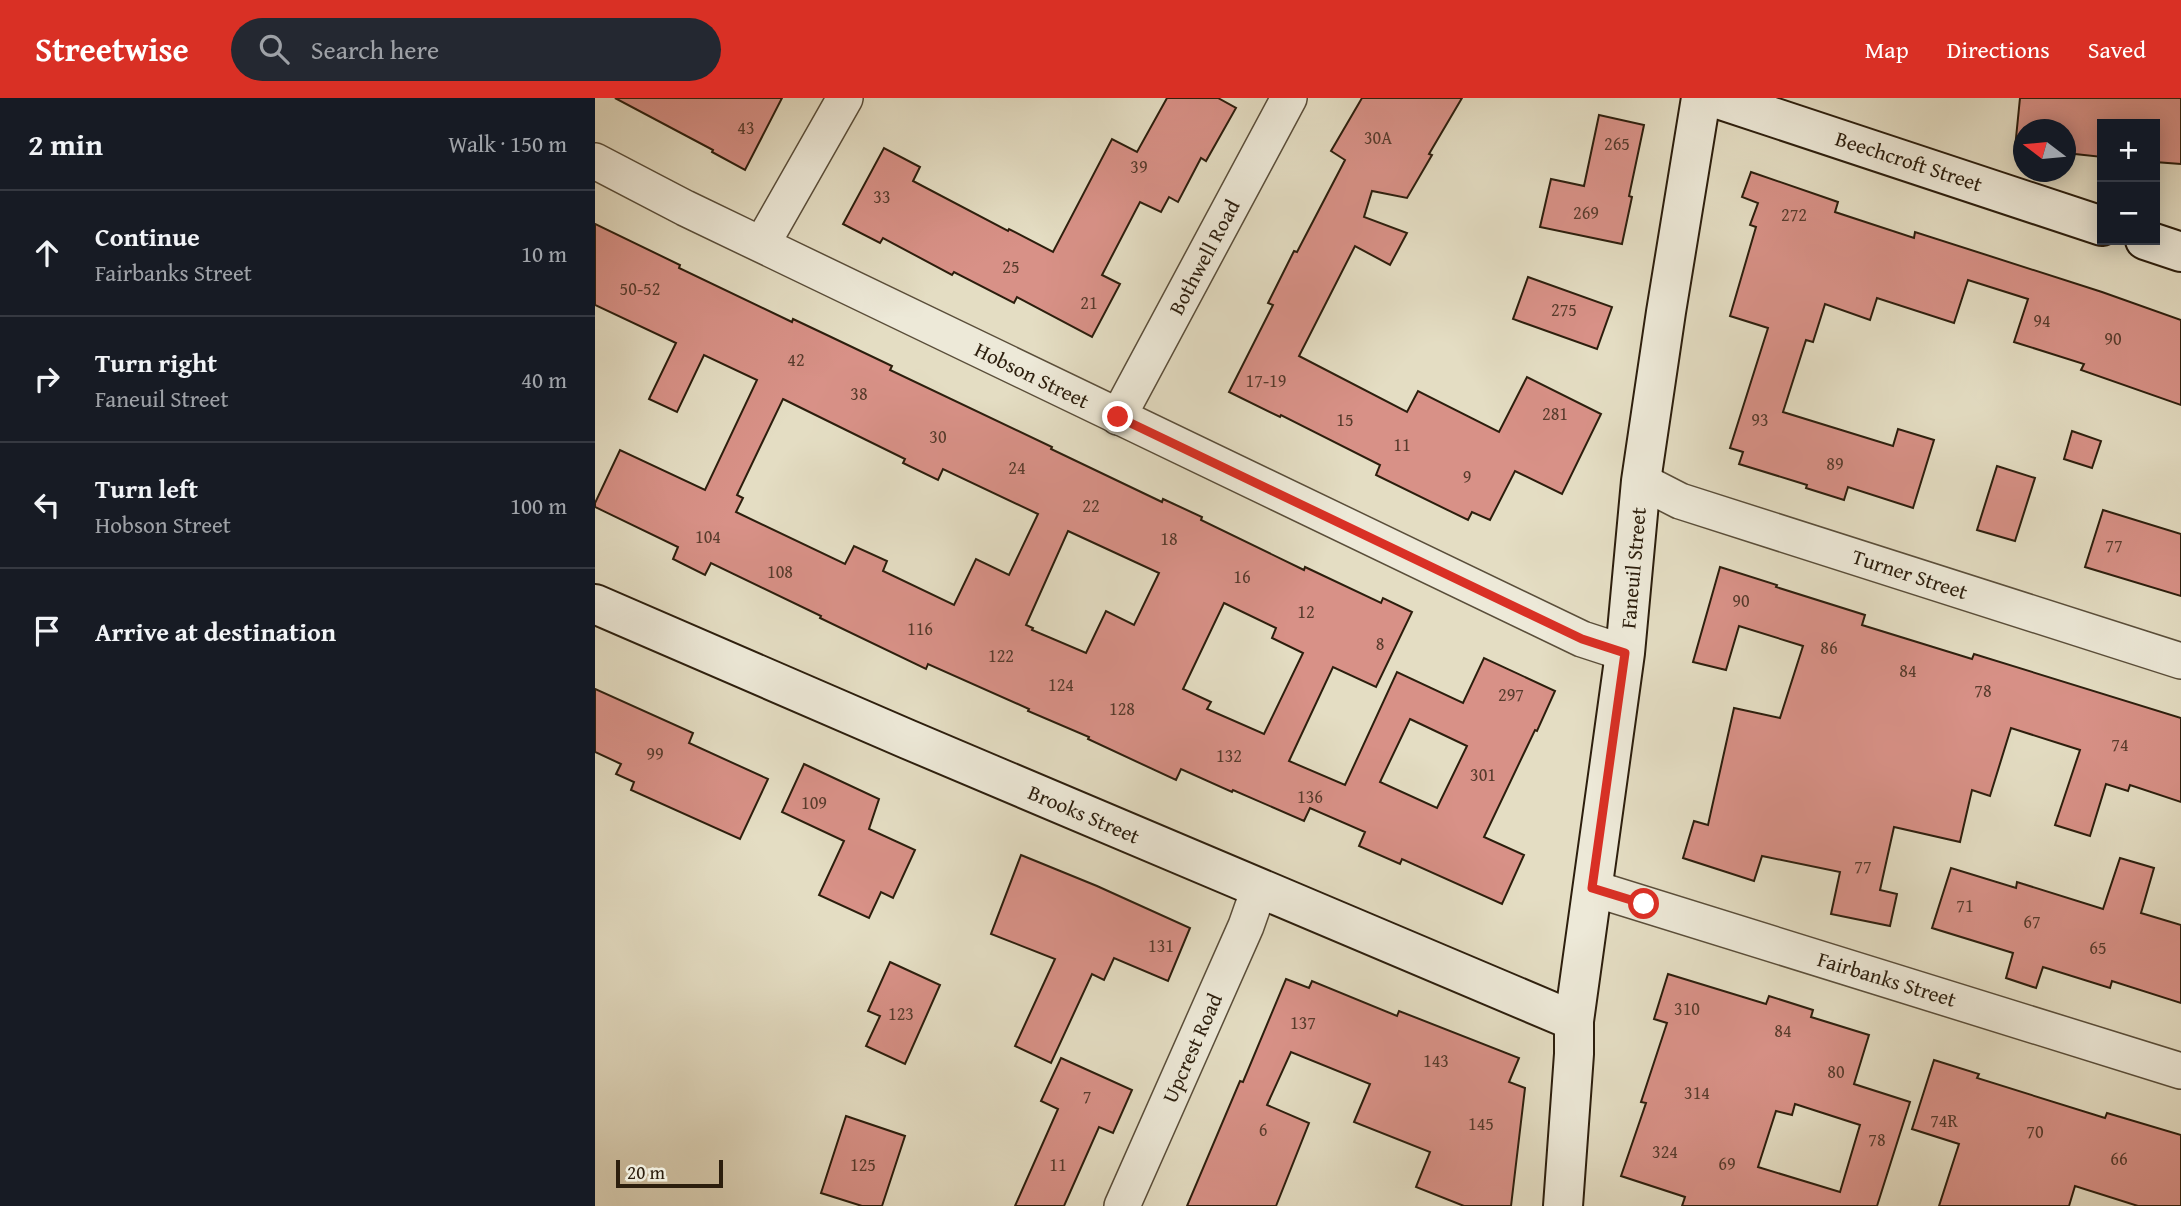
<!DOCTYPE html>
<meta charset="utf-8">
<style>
:root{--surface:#171b24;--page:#242831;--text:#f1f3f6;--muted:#9ea1a6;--line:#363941;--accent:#d93025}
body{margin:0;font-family:"Gentium Book Plus",serif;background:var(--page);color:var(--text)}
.controls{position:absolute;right:21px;top:21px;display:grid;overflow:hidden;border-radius:0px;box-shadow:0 4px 18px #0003}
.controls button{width:63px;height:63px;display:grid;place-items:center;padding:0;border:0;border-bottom:2px solid var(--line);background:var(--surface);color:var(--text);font:35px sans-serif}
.compass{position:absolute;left:1418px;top:21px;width:63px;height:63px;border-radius:50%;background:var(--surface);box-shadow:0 4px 18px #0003;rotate:286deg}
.scale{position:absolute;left:21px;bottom:18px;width:107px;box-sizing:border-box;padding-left:7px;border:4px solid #2c1e0d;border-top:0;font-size:19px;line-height:24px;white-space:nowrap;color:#2c1e0d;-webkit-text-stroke:5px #ede9d8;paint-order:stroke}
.stop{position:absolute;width:21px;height:21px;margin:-16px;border:5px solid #d93025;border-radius:50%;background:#fff}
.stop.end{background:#d93025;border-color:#fff;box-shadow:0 2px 7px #0008}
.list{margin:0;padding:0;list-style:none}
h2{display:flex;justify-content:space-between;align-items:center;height:91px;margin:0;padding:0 28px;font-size:30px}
h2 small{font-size:23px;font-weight:400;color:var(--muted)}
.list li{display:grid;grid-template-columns:46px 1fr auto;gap:21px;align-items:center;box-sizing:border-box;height:126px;padding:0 28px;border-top:2px solid var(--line)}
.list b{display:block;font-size:26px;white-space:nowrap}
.list p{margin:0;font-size:23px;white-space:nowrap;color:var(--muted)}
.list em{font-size:23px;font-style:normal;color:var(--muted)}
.icon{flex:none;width:38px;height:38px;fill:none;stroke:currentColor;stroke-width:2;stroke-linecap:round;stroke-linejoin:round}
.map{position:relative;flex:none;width:1586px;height:1108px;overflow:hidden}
header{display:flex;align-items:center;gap:42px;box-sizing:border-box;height:98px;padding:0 35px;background:var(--accent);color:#fff}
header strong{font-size:33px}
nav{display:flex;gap:38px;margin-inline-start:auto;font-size:24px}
.search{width:490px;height:63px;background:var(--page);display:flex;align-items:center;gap:18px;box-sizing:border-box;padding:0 24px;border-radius:38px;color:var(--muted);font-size:26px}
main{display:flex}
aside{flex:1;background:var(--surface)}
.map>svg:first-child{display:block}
.building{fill:#d89187;stroke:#2c1e0d;stroke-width:2;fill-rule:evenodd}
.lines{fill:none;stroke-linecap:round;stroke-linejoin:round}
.street-casing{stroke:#5a4e3a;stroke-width:38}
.secondary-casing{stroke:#2c1e0d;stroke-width:42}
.street{stroke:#ede9d8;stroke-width:35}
.secondary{stroke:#ede9d8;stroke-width:38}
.route{stroke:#d93025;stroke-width:9}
.labels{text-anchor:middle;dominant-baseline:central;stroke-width:5;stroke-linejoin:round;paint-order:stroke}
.number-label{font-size:18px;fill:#573b2c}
.street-label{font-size:21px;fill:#2c1e0d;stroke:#ede9d8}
</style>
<header>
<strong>Streetwise</strong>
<div class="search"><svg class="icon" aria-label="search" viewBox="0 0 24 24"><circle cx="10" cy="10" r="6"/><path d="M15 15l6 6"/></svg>Search here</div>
<nav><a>Map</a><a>Directions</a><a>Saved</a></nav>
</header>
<main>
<aside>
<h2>2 min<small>Walk · 150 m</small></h2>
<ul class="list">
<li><svg class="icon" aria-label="ahead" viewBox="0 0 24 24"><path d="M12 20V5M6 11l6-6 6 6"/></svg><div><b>Continue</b><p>Fairbanks Street</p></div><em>10 m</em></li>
<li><svg class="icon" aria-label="right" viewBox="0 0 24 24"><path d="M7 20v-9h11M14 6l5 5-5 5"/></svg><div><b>Turn right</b><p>Faneuil Street</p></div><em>40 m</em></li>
<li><svg class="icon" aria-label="left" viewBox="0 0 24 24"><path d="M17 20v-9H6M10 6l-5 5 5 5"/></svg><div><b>Turn left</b><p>Hobson Street</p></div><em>100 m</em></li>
<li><svg class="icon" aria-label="arrive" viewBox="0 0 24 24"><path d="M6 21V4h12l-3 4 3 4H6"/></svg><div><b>Arrive at destination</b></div></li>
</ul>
</aside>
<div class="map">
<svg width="1586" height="1108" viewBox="0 0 1586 1108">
<rect width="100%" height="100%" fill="#e4ddc3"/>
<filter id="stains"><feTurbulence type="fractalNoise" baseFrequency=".00286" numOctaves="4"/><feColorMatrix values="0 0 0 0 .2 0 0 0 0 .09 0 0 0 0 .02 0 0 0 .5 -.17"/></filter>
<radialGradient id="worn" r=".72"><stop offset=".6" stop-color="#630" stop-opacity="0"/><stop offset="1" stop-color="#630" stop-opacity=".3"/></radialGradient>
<g class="building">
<path d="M20,0H187L150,72L117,54L118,52Z"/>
<path d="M572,0H623L641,10L611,63L606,60L583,104L574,99L566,114L545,104L507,177L525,186L497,239L422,199L419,205L359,174L357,177L288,140L285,145L248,126L289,50L325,69L318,83L413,133L414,131L458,154L517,41L542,54Z"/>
<path d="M767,0H867L834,56L837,57L812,100L777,93L769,119L812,135L795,167L760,148L704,258L812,314L823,293L904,334L932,279L1006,316L967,396L920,373L895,422L877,414L873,422L781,377L785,367L686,317L685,319L634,294L678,207L673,205L699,153L702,154L750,62L736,53Z"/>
<path d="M1425,0H1586V66L1560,64V26H1507V59L1471,55V32H1429V51L1420,50Z"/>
<path d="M1004,17L1049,27L1034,98L1037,99L1027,146L945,129L956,81L989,88Z"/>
<path d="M1156,74L1243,104L1240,114L1319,140L1320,134L1507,194L1586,222V307L1486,272L1489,266L1419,244L1433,201L1373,182L1359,225L1282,200L1275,222L1230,206L1218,244L1211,242L1188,314L1298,348L1303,331L1339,342L1318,410L1253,389L1249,402L1211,390L1212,387L1144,366L1148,354L1135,350L1173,230L1135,218L1161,129L1155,127L1163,105L1147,99Z"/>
<path d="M0,126L85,167L84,170L197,224L198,221L234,238L297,268L295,272L457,349L456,351L567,404L568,401L607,419L606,422L709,472L710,469L786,505L788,500L817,514L781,589L738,569L694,663L750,687L802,574L868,605L889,560L960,593L942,633L940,632L889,739L929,757L907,806L807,761L805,766L764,748L770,734L715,710L709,723L638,692L637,694L586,671L581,682L493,641L494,639L433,613L434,611L333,566L331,571L225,520L226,518L116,465L110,477L78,461L83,449L0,409V405L25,352L110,392L162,282L109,257L82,314L54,301L81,245L0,207ZM188,301L310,361L308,365L343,382L348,371L443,416L414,477L381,461L359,507L288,473L292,463L259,448L250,466L141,414L148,400L142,397ZM473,433L564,475L539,527L511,513L491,555L437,532L438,530L431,527ZM629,505L681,530L677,540L708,555L669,636L612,611L616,604L588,591ZM815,621L872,648L842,710L785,684Z"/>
<path d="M933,179L1017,209L1002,251L918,221Z"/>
<path d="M1477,333L1506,343L1497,370L1469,361Z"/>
<path d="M1402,368L1440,380L1420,443L1382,432Z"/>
<path d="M1508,412L1586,436V498L1490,469Z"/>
<path d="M1125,469L1182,487L1181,489L1270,517L1267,527L1377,561L1379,556L1586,620V704L1535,687L1533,693L1511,686L1495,738L1460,727L1485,652L1416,630L1395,698L1377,692L1365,744L1299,729L1285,792L1302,796L1295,828L1236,816L1245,774L1167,758L1159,783L1088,760L1099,723L1113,727L1139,610L1185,620L1208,548L1144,528L1131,572L1098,564Z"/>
<path d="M0,591L98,635L94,645L173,681L145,741L36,692L39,684L21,676L26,666L0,654Z"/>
<path d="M209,666L284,701L274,731L320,752L298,800L286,794L274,820L224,797L249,743L187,714Z"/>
<path d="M426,757L502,788L595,830L573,883L519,860L509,882L497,876L456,965L420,948L460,861L396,836Z"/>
<path d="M1525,760L1559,770L1546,815L1586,827V905L1517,883L1515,890L1448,869L1441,890L1411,880L1418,855L1337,830L1356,770L1421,790L1422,784L1508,811Z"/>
<path d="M295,864L345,887L310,966L271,948L285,918L273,913Z"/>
<path d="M1073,876L1171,906L1174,898L1218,912L1216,919L1274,937L1259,986L1315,1004L1282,1108H1087L1090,1099L1026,1078L1051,1005L1046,1004L1072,925L1059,921ZM1200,1006L1265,1027L1245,1094L1163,1069L1181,1013L1197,1017Z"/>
<path d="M691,881L714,890L717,883L802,918L804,913L924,960L914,984L930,990L916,1108H869L821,1089L835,1054L759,1024L775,986L696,954L672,1007L714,1025L681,1108H592L645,983L648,984Z"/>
<path d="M466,960L537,992L518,1035L504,1029L469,1108H420L463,1011L446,1003Z"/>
<path d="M1339,962L1384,976L1382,980L1510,1020L1512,1015L1586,1037V1108H1543L1480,1088L1474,1108H1344L1364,1046L1317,1031Z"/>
<path d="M251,1018L310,1038L287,1108H267L226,1095Z"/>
</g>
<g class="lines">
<g class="street-casing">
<g id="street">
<path d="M0,63L90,110L987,541L1030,555"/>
<path d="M167,146L250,0"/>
<path d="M523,319L694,0"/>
<path d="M1046,383L1085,403L1586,563"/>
<path d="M997,790L1586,973"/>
<path d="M527,1108L651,828L664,791"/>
</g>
</g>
<g class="secondary-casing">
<g id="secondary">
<path d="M1120,0L1507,128"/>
<path d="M1550,142L1586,154"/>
<path d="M0,506L312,641L979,923"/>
<path d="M968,1108L979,956V923L1030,555L1046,383L1071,214L1106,0"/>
</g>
</g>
<use href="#street" class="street"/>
<use href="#secondary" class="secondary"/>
</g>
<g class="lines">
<path class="route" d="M523,319L987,541L1030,555L997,790L1049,806"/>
</g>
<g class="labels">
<g class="number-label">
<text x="151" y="29">43</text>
<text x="783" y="39">30A</text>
<text x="1022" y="45">265</text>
<text x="544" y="68">39</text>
<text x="287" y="98">33</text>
<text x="991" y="114">269</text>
<text x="1199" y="116">272</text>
<text x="416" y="168">25</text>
<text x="45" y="190">50-52</text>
<text x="494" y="204">21</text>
<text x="969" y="211">275</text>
<text x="1447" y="222">94</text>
<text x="1518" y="240">90</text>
<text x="201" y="261">42</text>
<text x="671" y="282">17-19</text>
<text x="264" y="295">38</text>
<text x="960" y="315">281</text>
<text x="750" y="321">15</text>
<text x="1165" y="321">93</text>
<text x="343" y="338">30</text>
<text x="807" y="346">11</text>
<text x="1240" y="365">89</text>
<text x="422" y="369">24</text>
<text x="872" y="378">9</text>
<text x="496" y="407">22</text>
<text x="113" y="438">104</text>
<text x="574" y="440">18</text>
<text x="1519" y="447">77</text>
<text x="185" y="473">108</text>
<text x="647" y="478">16</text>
<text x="1146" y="502">90</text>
<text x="711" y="513">12</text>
<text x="325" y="530">116</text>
<text x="785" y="545">8</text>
<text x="1234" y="549">86</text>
<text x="406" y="557">122</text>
<text x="1313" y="572">84</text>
<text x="466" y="586">124</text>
<text x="1388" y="592">78</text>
<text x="916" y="596">297</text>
<text x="527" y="610">128</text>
<text x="1525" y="646">74</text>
<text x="60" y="655">99</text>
<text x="634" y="657">132</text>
<text x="888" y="676">301</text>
<text x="715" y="698">136</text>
<text x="219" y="704">109</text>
<text x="1268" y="768">77</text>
<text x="1370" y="807">71</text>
<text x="1437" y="823">67</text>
<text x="566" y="847">131</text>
<text x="1503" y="849">65</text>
<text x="1092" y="910">310</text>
<text x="306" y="915">123</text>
<text x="708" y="924">137</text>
<text x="1188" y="932">84</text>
<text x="841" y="962">143</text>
<text x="1241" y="973">80</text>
<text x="1102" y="994">314</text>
<text x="492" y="998">7</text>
<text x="1349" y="1022">74R</text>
<text x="886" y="1025">145</text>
<text x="668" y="1031">6</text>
<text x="1440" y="1033">70</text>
<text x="1282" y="1041">78</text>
<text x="1070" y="1053">324</text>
<text x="1524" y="1060">66</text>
<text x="1132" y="1065">69</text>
<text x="268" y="1066">125</text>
<text x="463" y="1066">11</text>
</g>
<g class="street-label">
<text transform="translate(1314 63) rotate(18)">Beechcroft Street</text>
<text transform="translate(609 159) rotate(-62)">Bothwell Road</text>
<text transform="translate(437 277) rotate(26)">Hobson Street</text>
<text transform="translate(1038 470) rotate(-85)">Faneuil Street</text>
<text transform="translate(1315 476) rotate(18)">Turner Street</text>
<text transform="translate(489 716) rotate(23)">Brooks Street</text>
<text transform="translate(1292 881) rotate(17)">Fairbanks Street</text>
<text transform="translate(597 950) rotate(-66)">Upcrest Road</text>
</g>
</g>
<rect width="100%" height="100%" filter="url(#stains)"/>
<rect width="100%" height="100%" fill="url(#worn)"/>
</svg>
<div class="controls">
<button>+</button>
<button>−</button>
</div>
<svg class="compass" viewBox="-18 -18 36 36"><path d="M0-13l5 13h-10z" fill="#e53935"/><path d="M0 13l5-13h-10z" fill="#9ea1a6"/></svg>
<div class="scale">20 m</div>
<div class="stop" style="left:1049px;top:806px"></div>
<div class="stop end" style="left:523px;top:319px"></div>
</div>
</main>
